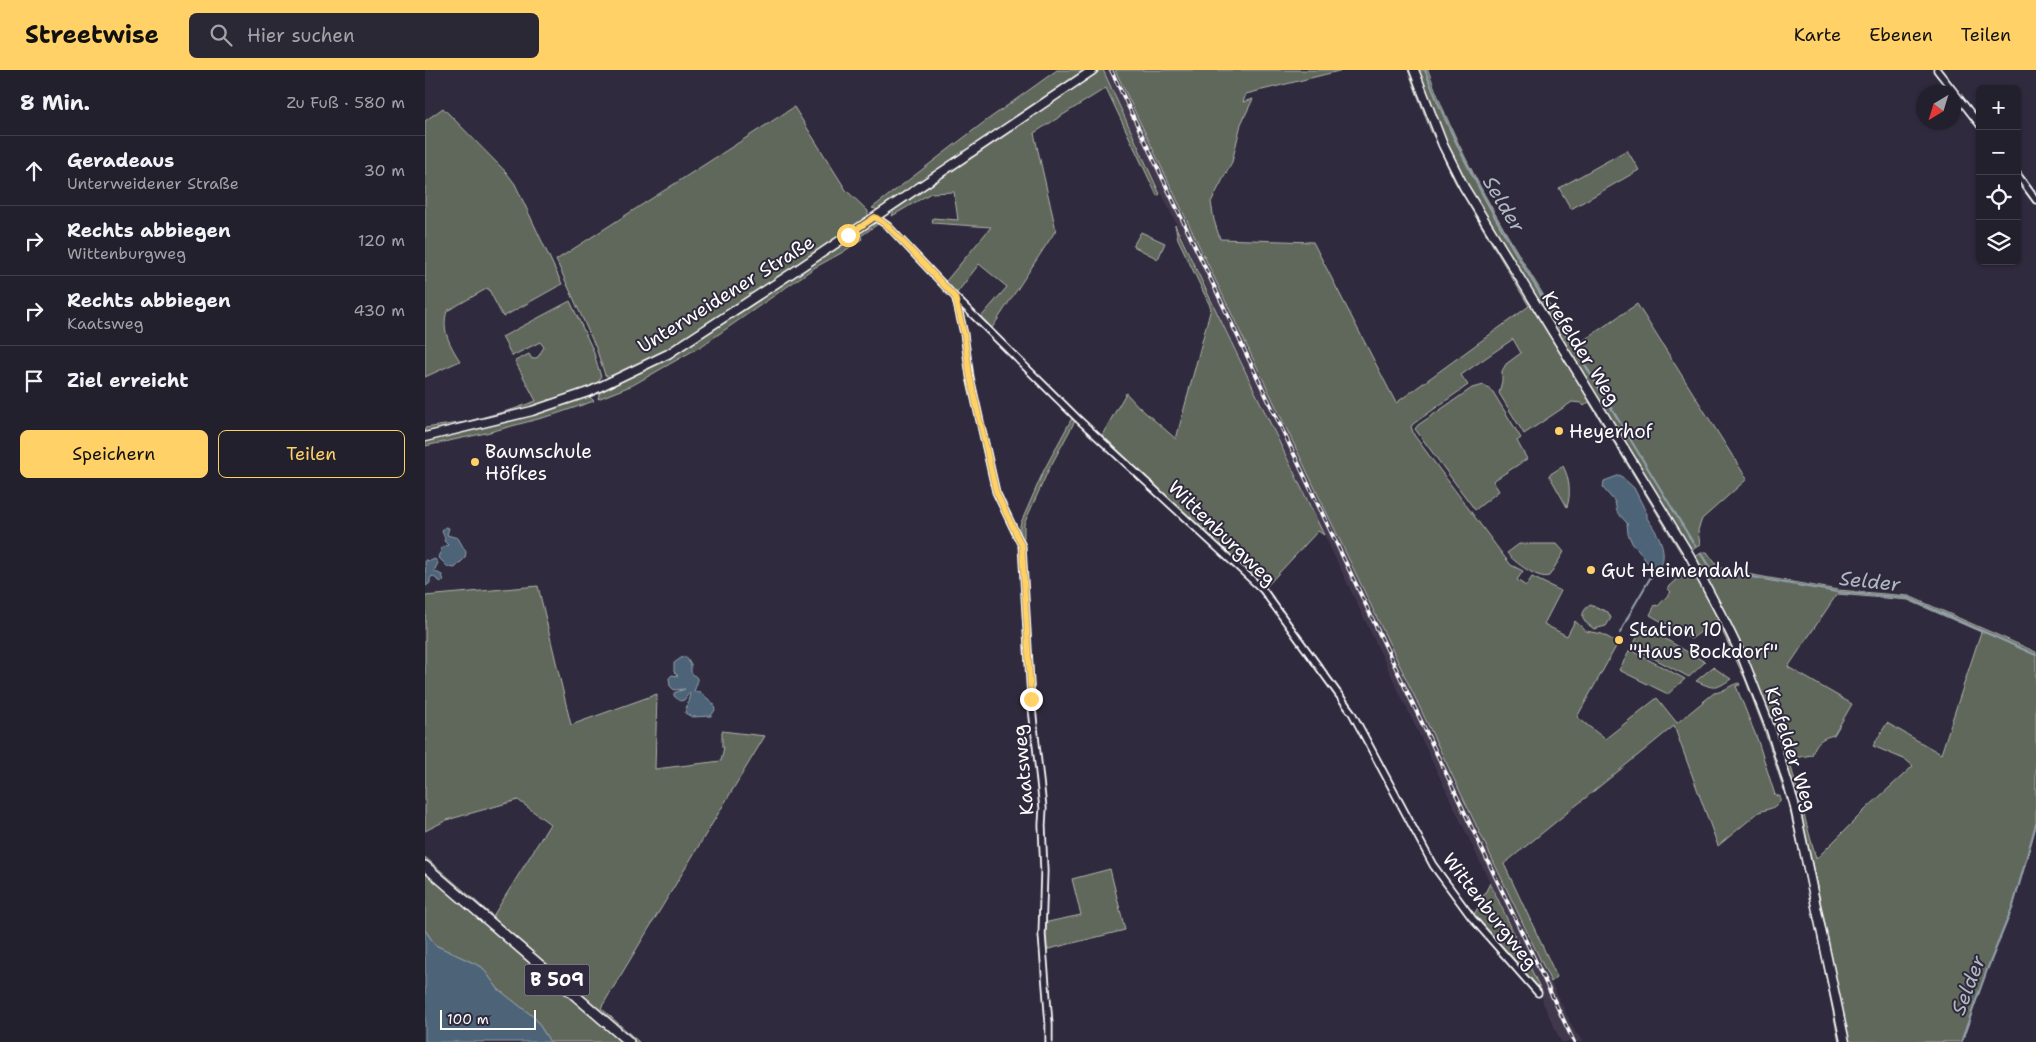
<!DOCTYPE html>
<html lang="de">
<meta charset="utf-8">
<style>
:root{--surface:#23202e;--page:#2b2836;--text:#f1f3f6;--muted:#a3a3aa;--line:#403e4a;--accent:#ffd166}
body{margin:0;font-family:"Shantell Sans",sans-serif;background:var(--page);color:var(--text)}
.controls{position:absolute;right:15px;top:15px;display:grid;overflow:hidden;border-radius:8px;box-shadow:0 1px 4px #0004}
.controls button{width:45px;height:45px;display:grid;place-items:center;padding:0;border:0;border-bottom:1px solid var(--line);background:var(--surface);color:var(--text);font:25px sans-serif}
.compass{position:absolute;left:1491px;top:15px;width:45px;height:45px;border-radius:50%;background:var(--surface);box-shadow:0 1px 4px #0004;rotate:218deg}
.scale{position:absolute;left:15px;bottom:12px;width:96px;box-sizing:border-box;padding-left:5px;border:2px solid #fff;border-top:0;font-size:14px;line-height:18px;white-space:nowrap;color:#fff;-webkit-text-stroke:4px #2f2a3d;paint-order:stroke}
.stop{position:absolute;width:15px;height:15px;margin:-11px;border:4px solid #ffd166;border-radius:50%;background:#fff}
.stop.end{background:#ffd166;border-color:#fff;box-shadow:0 1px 5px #0008}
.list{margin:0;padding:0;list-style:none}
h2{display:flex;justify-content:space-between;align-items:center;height:65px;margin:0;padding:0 20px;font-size:21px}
h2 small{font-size:16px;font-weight:400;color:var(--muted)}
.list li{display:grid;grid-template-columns:32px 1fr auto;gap:15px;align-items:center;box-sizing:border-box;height:70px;padding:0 20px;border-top:1px solid var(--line)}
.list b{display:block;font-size:19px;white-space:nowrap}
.list p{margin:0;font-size:16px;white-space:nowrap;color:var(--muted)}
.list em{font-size:16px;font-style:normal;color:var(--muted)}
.actions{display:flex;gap:10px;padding:15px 20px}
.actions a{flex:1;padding:11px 0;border:1px solid var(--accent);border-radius:8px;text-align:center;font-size:18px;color:var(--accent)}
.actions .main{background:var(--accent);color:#111}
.icon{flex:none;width:28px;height:28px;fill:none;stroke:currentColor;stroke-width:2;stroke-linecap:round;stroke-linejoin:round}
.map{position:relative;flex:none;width:1611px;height:972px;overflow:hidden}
header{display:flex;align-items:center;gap:30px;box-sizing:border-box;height:70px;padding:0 25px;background:var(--accent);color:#111}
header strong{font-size:24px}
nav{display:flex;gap:28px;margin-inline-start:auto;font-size:18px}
.search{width:350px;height:45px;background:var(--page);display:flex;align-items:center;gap:12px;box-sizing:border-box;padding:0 18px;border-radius:8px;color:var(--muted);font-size:19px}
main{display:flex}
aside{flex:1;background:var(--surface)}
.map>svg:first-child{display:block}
.built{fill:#42384d}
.green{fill:#61685b;stroke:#b0b4ad;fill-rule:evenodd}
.water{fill:#4d6378;stroke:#94a1ae}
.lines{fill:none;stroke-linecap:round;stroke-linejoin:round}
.stream{stroke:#94a1ae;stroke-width:2}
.street-casing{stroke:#fff;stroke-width:9}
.secondary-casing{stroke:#fff;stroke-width:11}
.primary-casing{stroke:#fff;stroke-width:12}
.street{stroke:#2f2a3d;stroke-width:5.5}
.secondary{stroke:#2f2a3d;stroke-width:8}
.primary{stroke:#2f2a3d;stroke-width:9}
.rail-casing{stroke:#fff;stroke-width:4}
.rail{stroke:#2f2a3d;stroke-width:2;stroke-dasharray:5.5;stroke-linecap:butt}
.route{stroke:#ffd166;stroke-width:6}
.poi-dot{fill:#ffd166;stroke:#2f2a3d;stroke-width:2}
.labels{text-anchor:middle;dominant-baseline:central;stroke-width:4;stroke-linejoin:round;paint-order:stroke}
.shield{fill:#2f2a3d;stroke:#c1bfc5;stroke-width:1}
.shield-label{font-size:18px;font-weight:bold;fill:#fff}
.street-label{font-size:19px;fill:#fff;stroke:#2f2a3d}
.poi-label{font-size:19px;fill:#fff;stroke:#2f2a3d;text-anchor:start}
.water-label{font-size:20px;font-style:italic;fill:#afb9c2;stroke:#2f2a3d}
</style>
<header>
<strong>Streetwise</strong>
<div class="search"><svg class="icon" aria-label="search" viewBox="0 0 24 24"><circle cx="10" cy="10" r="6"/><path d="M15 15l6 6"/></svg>Hier suchen</div>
<nav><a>Karte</a><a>Ebenen</a><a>Teilen</a></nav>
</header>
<main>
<aside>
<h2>8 Min.<small>Zu Fuß · 580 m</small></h2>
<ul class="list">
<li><svg class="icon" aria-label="ahead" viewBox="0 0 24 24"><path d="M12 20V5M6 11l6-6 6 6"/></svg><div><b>Geradeaus</b><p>Unterweidener Straße</p></div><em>30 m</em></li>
<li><svg class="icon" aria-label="right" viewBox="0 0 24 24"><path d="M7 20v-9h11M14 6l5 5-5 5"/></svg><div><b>Rechts abbiegen</b><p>Wittenburgweg</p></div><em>120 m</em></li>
<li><svg class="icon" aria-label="right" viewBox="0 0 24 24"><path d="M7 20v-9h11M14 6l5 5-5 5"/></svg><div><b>Rechts abbiegen</b><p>Kaatsweg</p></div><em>430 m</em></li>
<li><svg class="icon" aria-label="arrive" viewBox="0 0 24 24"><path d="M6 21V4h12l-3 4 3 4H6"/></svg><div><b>Ziel erreicht</b></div></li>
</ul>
<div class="actions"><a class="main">Speichern</a><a>Teilen</a></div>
</aside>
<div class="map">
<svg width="1611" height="972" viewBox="0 0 1611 972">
<rect width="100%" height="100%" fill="#2f2a3d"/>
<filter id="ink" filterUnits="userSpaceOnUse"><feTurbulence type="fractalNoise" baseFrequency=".02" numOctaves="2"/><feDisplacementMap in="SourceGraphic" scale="10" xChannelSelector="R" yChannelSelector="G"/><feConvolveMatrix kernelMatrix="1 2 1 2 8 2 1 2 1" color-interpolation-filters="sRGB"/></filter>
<g filter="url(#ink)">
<path class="built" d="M678,0H690L1072,799L1150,962L1159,972H1136L1118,933L1116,920Z"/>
<g class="green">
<path d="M632,0H659L453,140L447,138L558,53Z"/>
<path d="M676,0H678L735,124L732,126L681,18L609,63L631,160L567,258L556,247L582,217L554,194L532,223L521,211L566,157L507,153L508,148L533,150L529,122L506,123L467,146L470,136Z"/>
<path d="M690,0H918L821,24L818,32L828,29L816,54L807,92L786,132L789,150L795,169L888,172L971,333L1104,236L1030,112L1005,59L983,0H985L1008,59L1025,97L1055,152L1258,481L1256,483L1164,332L1159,336L1156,333L1147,332L1099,364L1074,323L1077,311V301L1081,294L1096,283L1088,269L1036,305L1043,315L988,354L986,357L989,365L1078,485L1086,495L1098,501L1092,510L1101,516L1107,507L1136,521L1119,554L1142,566L1150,551L1161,561L1177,564L1193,573L1152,647L1180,669L1232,628L1252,653L1289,623C1299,622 1304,615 1314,613L1315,615L1311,616L1333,671L1350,725L1355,726V732L1347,738L1334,742L1293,776L1249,656L1079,794L1132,907L1126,912Z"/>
<path d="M992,0H1003C1038,99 1095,187 1150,276L1212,234L1322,409L1277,449L1273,460L1275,475L1265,481L1041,115L1017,64Z"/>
<path d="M369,37L421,120L443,141V146L271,263L233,286L186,308L180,305L171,278L131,190Z"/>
<path d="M18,38L81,102L90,114L137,214L78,247L63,218L22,241C16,260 25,275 35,291L0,307V51Z"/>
<path d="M1202,80L1214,100L1146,139L1134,118Z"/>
<path d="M448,151L453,154L436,166L437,169L418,182L389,198L278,275L208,315L173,329L175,320L215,302L239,289Z"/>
<path d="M750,155L899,465L893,461L840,518L677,365L701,323L714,337L751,369L786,238L753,169Z"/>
<path d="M716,162L740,173L733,189L708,176Z"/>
<path d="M145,231L168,280L176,307L172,315L112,336L0,362V358L40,352L89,339L111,331L90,291L104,284L107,289L113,287L119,277L115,272L87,286L77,267Z"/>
<path d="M1059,315L1068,322L1096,368L1092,371L1102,389L1068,411L1074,421L1050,440L990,359L993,355L1047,318Z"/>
<path d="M163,325L169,331L128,345L61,363L0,376V369Z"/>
<path d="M647,348L650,351L623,401L599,454V469L595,465V455L619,400Z"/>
<path d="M1138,396C1145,409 1146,424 1142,437L1124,405Z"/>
<path d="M1094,474H1132L1139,482L1124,506C1113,510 1089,492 1082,483Z"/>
<path d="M1278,482H1282L1291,494L1299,500L1413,520L1484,526L1611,582V756L1588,837L1562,900L1537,972H1423C1408,895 1394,818 1375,742C1352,653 1315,566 1269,487ZM1412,524L1483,530L1556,562L1516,684L1462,653L1448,676L1481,690L1488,696L1441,739L1391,789L1364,689L1387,685C1391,672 1396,668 1409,665L1427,634L1363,597Z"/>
<path d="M1266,495C1286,532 1306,569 1322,608C1338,647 1351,687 1363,727L1362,730L1339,659L1320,609L1292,550L1266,569L1225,545L1230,535L1233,536L1246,522L1242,518L1259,502L1265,500L1264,496Z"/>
<path d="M113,516L146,655L232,624L230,699L296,691L299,677H297V661L340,666L176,938L214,972H208L0,792V787L68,846L125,754L93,730L22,750L0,761V526Z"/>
<path d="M1165,535L1183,542L1186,548L1181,556L1169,559L1160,552C1155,545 1159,539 1165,535Z"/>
<path d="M1218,556L1280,592L1264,607L1207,577Z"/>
<path d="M1205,580L1260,609L1243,624L1194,600Z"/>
<path d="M1288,597L1306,609C1290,620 1289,619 1271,611Z"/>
<path d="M1365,741L1367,743L1416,972H1414L1385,828Z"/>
<path d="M685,799L700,860L620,880L618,853L656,845L647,809Z"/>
<path d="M0,801L200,972H125L110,948L73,919L57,897L10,875L0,860Z"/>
<path d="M1065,813L1116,920L1049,845Z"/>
</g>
<g class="water">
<path d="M1195,405L1209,418L1222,444V448C1232,463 1243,478 1236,496L1231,498L1221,491L1212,478L1208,475L1203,464L1202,453L1192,442L1190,432L1178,418L1179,411Z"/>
<path d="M20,457L24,458L22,465L33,468L41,482L40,488L30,498L23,497L13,487L17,478L23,475L19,471L20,469L17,461Z"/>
<path d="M10,489L13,493L9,501L17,505L19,511L16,512L7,506L5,509V513L1,516L0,490L5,491Z"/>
<path d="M261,587L266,595V602L272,608V614L269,621L275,622L289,634L290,640L286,646L267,647L260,643L265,624L264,623L259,630L255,631L249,626V623L260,619L249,620L245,616L244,608L247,605L253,606L249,602V593L256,588Z"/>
<path d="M0,860L10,875L57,897L73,919L110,948L125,972H0Z"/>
</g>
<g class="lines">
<g class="stream">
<path d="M1000,0C1037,98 1092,187 1147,275"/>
<path d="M1154,285L1270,476"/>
<path d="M1276,484L1286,500L1412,522L1483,528L1611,585"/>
<path d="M1206,541L1231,498"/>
<path d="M1195,563L1205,543"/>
<path d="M1536,972L1562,900L1588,836L1611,754"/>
</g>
<g class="street-casing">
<g id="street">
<path d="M1512,0L1555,55"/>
<path d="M1592,104L1611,130"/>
<path d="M450,147L463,156L530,227L652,348L838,520L927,643L1008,795L1047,848L1113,923"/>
<path d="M531,229L539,264L545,307L571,422L597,476L606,629L618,738L617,755L619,801L617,865L624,954V972"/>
</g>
</g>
<g class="secondary-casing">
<g id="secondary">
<path d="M989,0L1018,75L1039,117L1265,486L1301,554L1319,591L1346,660L1369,733L1420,972"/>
<path d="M0,367L107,341L166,321L243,284L373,199L668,0"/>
</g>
</g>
<g class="primary-casing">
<path id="primary" d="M0,796L204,972"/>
</g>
<use href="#street" class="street"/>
<use href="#secondary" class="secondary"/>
<use href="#primary" class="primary"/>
<g class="rail-casing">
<path id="rail" d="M686,0L1149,972"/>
</g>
<use href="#rail" class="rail"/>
</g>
</g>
<g class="lines" filter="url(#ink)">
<path class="route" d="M423,165L450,147L463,156L530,227L539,264L545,307L571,422L597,476L606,629"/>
</g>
<g class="poi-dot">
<circle cx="1134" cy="361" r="5"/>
<circle cx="50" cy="392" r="5"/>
<circle cx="1166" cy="500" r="5"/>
<circle cx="1194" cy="570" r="5"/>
</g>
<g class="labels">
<rect class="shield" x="99.5" y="894.5" width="65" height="31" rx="4"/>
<g class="shield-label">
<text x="132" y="910">B 509</text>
</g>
<g class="street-label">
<text transform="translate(301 224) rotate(-32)">Unterweidener Straße</text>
<text transform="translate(1156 278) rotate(58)">Krefelder Weg</text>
<text transform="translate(797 463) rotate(44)">Wittenburgweg</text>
<text transform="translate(1366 679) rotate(72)">Krefelder Weg</text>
<text transform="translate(598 700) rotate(-95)">Kaatsweg</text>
<text transform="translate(1065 841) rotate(52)">Wittenburgweg</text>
</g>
<g class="poi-label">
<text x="1144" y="361">Heyerhof</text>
<text x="60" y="381">Baumschule<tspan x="60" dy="22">Höfkes</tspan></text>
<text x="1176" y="500">Gut Heimendahl</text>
<text x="1204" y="559">Station 10<tspan x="1204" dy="22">"Haus Bockdorf"</tspan></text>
</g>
<g class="water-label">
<text transform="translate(1079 134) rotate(59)">Selder</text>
<text transform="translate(1445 511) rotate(6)">Selder</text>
<text transform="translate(1543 915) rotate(-69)">Selder</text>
</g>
</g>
</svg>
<div class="controls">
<button>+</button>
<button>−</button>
<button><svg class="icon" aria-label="locate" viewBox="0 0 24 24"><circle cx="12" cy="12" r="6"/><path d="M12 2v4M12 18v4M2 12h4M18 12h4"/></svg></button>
<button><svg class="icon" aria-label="layers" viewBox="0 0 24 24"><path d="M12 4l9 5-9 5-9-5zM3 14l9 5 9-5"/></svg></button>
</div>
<svg class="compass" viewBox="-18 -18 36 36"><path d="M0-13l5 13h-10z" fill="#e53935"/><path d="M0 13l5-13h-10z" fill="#a3a3aa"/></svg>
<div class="scale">100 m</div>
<div class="stop" style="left:423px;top:165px"></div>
<div class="stop end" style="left:606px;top:629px"></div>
</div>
</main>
